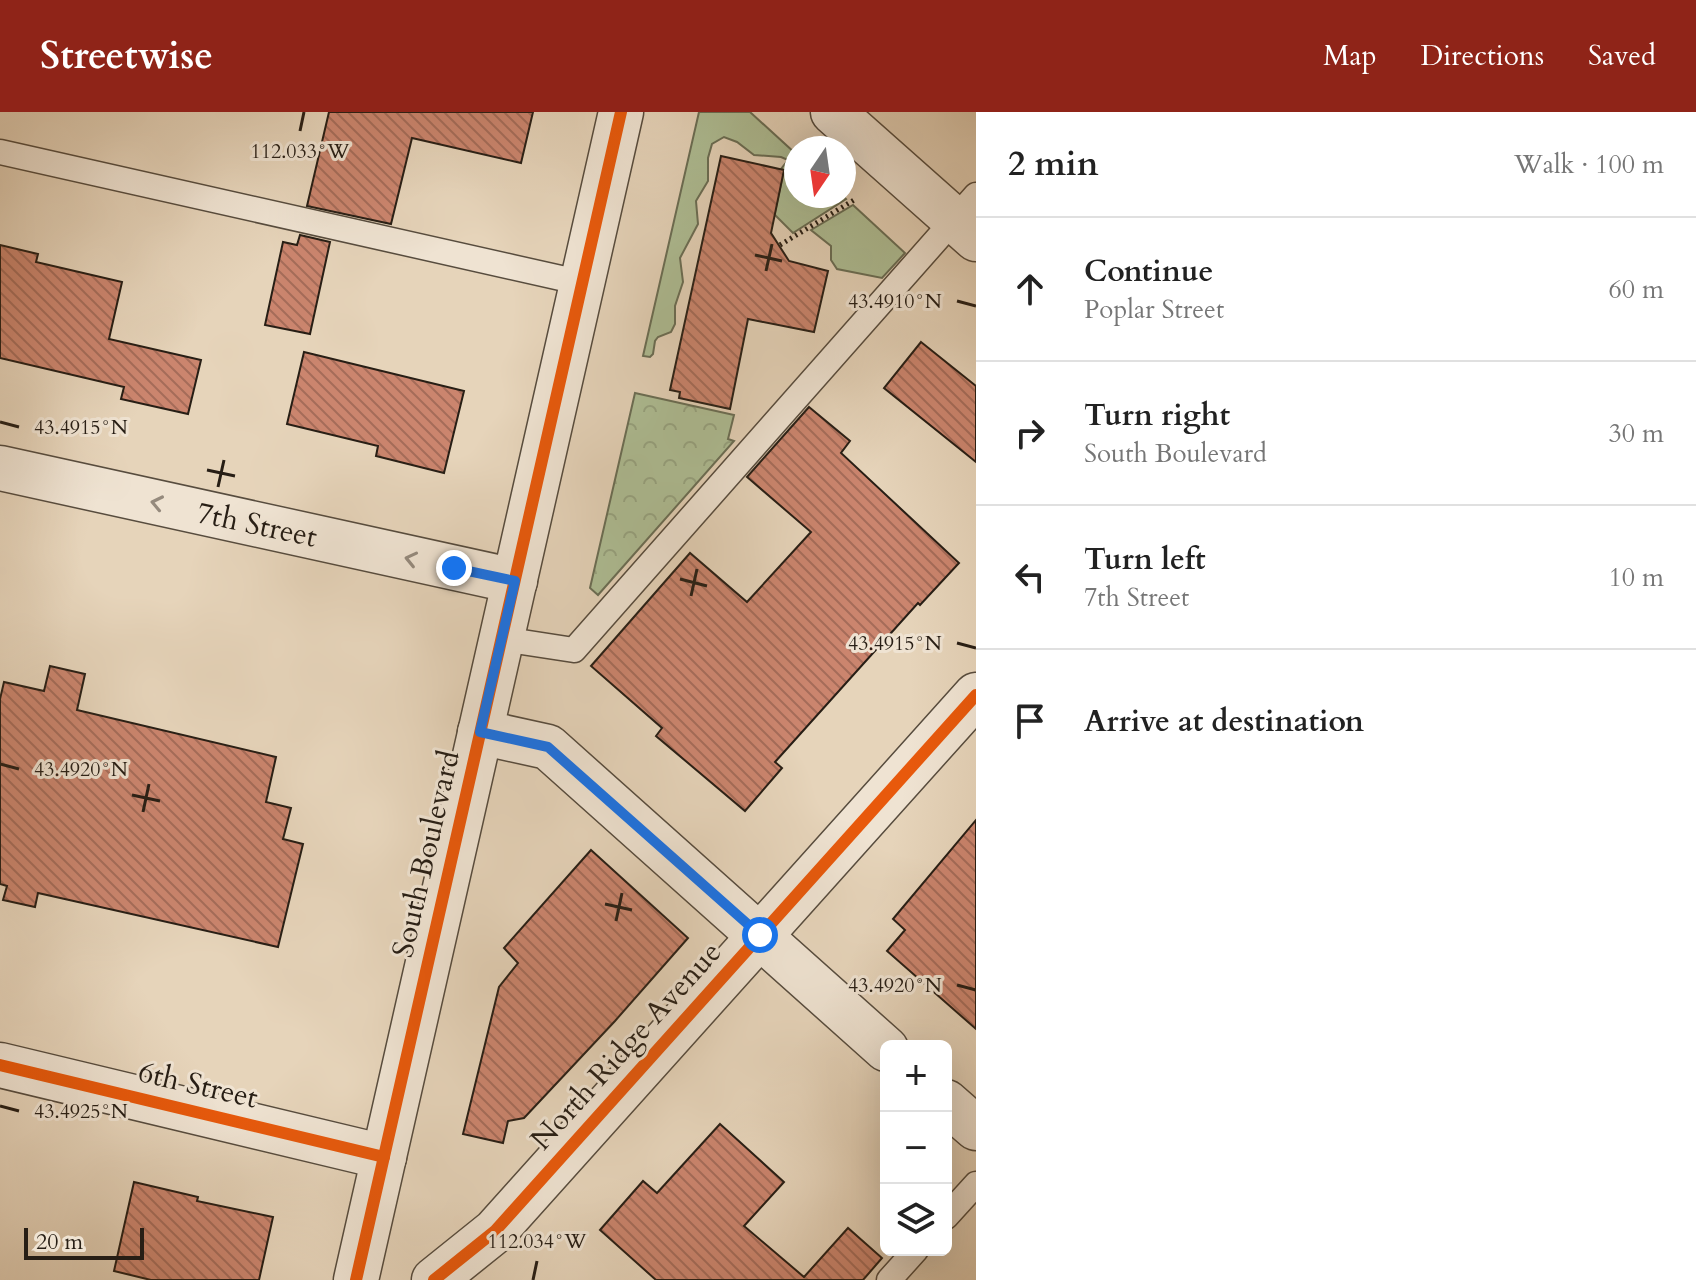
<!DOCTYPE html>
<meta charset="utf-8">
<style>
:root{--surface:#fff;--page:#f2f2f2;--text:#222;--muted:#767676;--line:#e0e0e0;--accent:#8f2418}
body{margin:0;font-family:Cardo,serif;background:var(--page);color:var(--text)}
.controls{position:absolute;right:24px;bottom:24px;display:grid;overflow:hidden;border-radius:12px;box-shadow:0 8px 32px #0002}
.controls button{width:72px;height:72px;display:grid;place-items:center;padding:0;border:0;border-bottom:2px solid var(--line);background:var(--surface);color:var(--text);font:40px sans-serif}
.compass{position:absolute;left:784px;top:24px;width:72px;height:72px;border-radius:50%;background:var(--surface);box-shadow:0 8px 32px #0002;rotate:193deg}
.scale{position:absolute;left:24px;bottom:20px;width:120px;box-sizing:border-box;padding-left:8px;border:4px solid #271e15;border-top:0;font-size:22px;line-height:28px;white-space:nowrap;color:#271e15;-webkit-text-stroke:6px #efe3d2;paint-order:stroke}
.stop{position:absolute;width:24px;height:24px;margin:-18px;border:6px solid #1a73e8;border-radius:50%;background:#fff}
.stop.end{background:#1a73e8;border-color:#fff;box-shadow:0 2px 8px #0008}
.list{margin:0;padding:0;list-style:none}
h2{display:flex;justify-content:space-between;align-items:center;height:104px;margin:0;padding:0 32px;font-size:34px}
h2 small{font-size:26px;font-weight:400;color:var(--muted)}
.list li{display:grid;grid-template-columns:52px 1fr auto;gap:24px;align-items:center;box-sizing:border-box;height:144px;padding:0 32px;border-top:2px solid var(--line)}
.list b{display:block;font-size:30px;white-space:nowrap}
.list p{margin:0;font-size:26px;white-space:nowrap;color:var(--muted)}
.list em{font-size:26px;font-style:normal;color:var(--muted)}
.icon{flex:none;width:44px;height:44px;fill:none;stroke:currentColor;stroke-width:2;stroke-linecap:round;stroke-linejoin:round}
.map{position:relative;flex:none;width:976px;height:1168px;overflow:hidden}
header{display:flex;align-items:center;gap:48px;box-sizing:border-box;height:112px;padding:0 40px;background:var(--accent);color:#fff}
header strong{font-size:38px}
nav{display:flex;gap:44px;margin-inline-start:auto;font-size:28px}
main{display:flex}
aside{flex:1;background:var(--surface)}
.map>svg:first-child{display:block}
.grass{fill:#aebe95;stroke:#6a6e55;stroke-width:2}
.park{fill:url(#park-crowns);stroke:#6a6e55;stroke-width:2}
.building{fill:url(#building-back-hatch);stroke:#271e15;stroke-width:2}
.lines{fill:none;stroke-linecap:round;stroke-linejoin:round}
.service-casing{stroke:#574c3e;stroke-width:27}
.minor-casing{stroke:#574c3e;stroke-width:47}
.tertiary-casing{stroke:#574c3e;stroke-width:47}
.path{stroke:#271e15;stroke-width:5;stroke-dasharray:2 4;stroke-linecap:butt}
.service{stroke:#efe3d2;stroke-width:24}
.minor{stroke:#efe3d2;stroke-width:44}
.tertiary{stroke:#efe3d2;stroke-width:44}
.cycleway-casing{stroke:#efe3d2;stroke-width:17}
.cycleway{stroke:#e8590c;stroke-width:12}
.oneway{stroke:#958a7d}
.route{stroke:#1a73e8;stroke-width:10}
.ticks{fill:none;stroke:#271e15;stroke-width:3}
.labels{text-anchor:middle;dominant-baseline:central;stroke-width:6;stroke-linejoin:round;paint-order:stroke}
.street-label{font-size:30px;fill:#271e15;stroke:#efe3d2}
.ticks-label{font-size:20px;text-anchor:middle;fill:#271e15;stroke:#efe3d2;stroke-width:6;stroke-linejoin:round;paint-order:stroke}
</style>
<header>
<strong>Streetwise</strong>
<nav><a>Map</a><a>Directions</a><a>Saved</a></nav>
</header>
<main>
<div class="map">
<svg width="976" height="1168" viewBox="0 0 976 1168">
<defs>
<pattern id="park-crowns" width="20" height="18" patternUnits="userSpaceOnUse" patternTransform="scale(2)"><rect width="20" height="18" fill="#aebe95"/><path d="M2 6a3 3 0 1 1 6 0M12 15a3 3 0 1 1 6 0" fill="none" stroke="#96a380"/></pattern>
<pattern id="building-back-hatch" width="6" height="6" patternUnits="userSpaceOnUse" patternTransform="scale(2)"><rect width="6" height="6" fill="#cb856e"/><path d="M-1 5l2 2M0 0l6 6M5-1l2 2" fill="none" stroke="#a56c59"/></pattern>
</defs>
<rect width="100%" height="100%" fill="#e6d4ba"/>
<filter id="stains"><feTurbulence type="fractalNoise" baseFrequency=".0025" numOctaves="4"/><feColorMatrix values="0 0 0 0 .2 0 0 0 0 .09 0 0 0 0 .02 0 0 0 .5 -.17"/></filter>
<radialGradient id="worn" r=".72"><stop offset=".6" stop-color="#630" stop-opacity="0"/><stop offset="1" stop-color="#630" stop-opacity=".3"/></radialGradient>
<g class="grass">
<path d="M699,0H750L796,42V84H843L846,87L793,121L772,100H775L784,58L781,57L788,48L781,45L754,43L737,30L724,25L712,32L708,46V69L696,89L698,112L680,146L683,170L675,194V212L671,220L658,225L655,229L653,242L650,245L643,244Z"/>
<path d="M853,93L905,141L882,166L837,157L831,148V134L811,118Z"/>
</g>
<path class="park" d="M635,281L734,303L728,327L734,329L598,483L590,476Z"/>
<g class="building">
<path d="M329,0H533L521,51L412,26L391,112L307,94Z"/>
<path d="M721,44L784,58L771,121L789,149L828,159L814,220L748,207L730,297L679,286L680,280L670,278Z"/>
<path d="M300,123L330,130L310,222L265,213L283,130L297,133Z"/>
<path d="M0,133L38,142L36,150L122,170L109,227L201,248L188,302L121,287L124,275L0,246Z"/>
<path d="M921,230L976,274V350L884,276Z"/>
<path d="M304,240L464,279L444,361L376,344L378,334L287,312Z"/>
<path d="M809,295L850,329L841,341L959,451L920,493L918,491L775,650L782,656L745,699L656,624L662,616L591,554L690,441L747,490L811,420L747,365Z"/>
<path d="M50,554L85,562L77,598L276,645L266,690L291,696L283,727L303,732L278,835L38,781L35,795L3,788L7,774L0,772V587L4,570L44,579Z"/>
<path d="M976,708V917L887,839L905,818L893,807Z"/>
<path d="M591,738L688,826L615,909L524,1006L508,1009L503,1031L463,1022L499,875L518,851L504,836Z"/>
<path d="M720,1012L784,1070L744,1114L804,1165L848,1116L882,1146L863,1168H656L600,1118L643,1069L657,1081Z"/>
<path d="M134,1070L198,1085L197,1089L273,1105L259,1168H151L114,1159Z"/>
</g>
<g class="lines">
<g class="service-casing">
<g id="service">
<path d="M0,40L583,171"/>
<path d="M502,527L574,538L976,83"/>
<path d="M946,1105L976,1072"/>
<path d="M889,1168L916,1138"/>
</g>
</g>
<g class="minor-casing">
<g id="minor">
<path d="M833,0L976,127"/>
<path d="M0,356L515,469"/>
<path d="M480,620L548,635L886,937"/>
<path d="M946,990L976,1016"/>
<path d="M434,1168L495,1119L976,583"/>
</g>
</g>
<g class="tertiary-casing">
<g id="tertiary">
<path d="M0,953L384,1045"/>
<path d="M356,1168L621,0"/>
</g>
</g>
<path class="path" d="M780,133L854,88"/>
<use href="#service" class="service"/>
<use href="#minor" class="minor"/>
<use href="#tertiary" class="tertiary"/>
<g class="cycleway-casing">
<g id="cycleway">
<path d="M0,953L384,1045"/>
<path d="M356,1168L621,0"/>
<path d="M434,1168L495,1119L976,583"/>
</g>
</g>
<use href="#cycleway" class="cycleway"/>
</g>
<defs><path id="oneway-chevron" d="M-2-3.5L2.5 0L-2 3.5" fill="none" stroke-width="1.6" stroke-linecap="round" stroke-linejoin="round" transform="scale(2)"/></defs>
<g class="oneway">
<use href="#oneway-chevron" transform="translate(157 391) rotate(-168)"/>
<use href="#oneway-chevron" transform="translate(411 447) rotate(-167)"/>
</g>
<g class="lines">
<path class="route" d="M454,456L515,469L480,620L548,635L760,823"/>
</g>
<path class="ticks" d="M300,19L304,0M755,143L782,149M766,159L772,132M957,189L976,194M0,310L19,315M207,358L235,364M218,375L224,348M680,467L707,474M691,484L697,457M957,531L976,536M0,652L19,657M132,683L160,689M143,700L149,672M605,792L632,798M616,809L622,781M957,873L976,878M0,994L19,999M533,1168L537,1149"/>
<g class="labels">
<g class="street-label">
<text transform="translate(257 413) rotate(12)">7th Street</text>
<text transform="translate(426 742) rotate(-77)">South Boulevard</text>
<text transform="translate(626 934) rotate(-48)">North Ridge Avenue</text>
<text transform="translate(198 973) rotate(13)">6th Street</text>
</g>
</g>
<g class="ticks-label">
<text x="300" y="46">112.033°W</text>
<text x="895" y="196">43.4910°N</text>
<text x="81" y="322">43.4915°N</text>
<text x="895" y="538">43.4915°N</text>
<text x="81" y="664">43.4920°N</text>
<text x="895" y="880">43.4920°N</text>
<text x="81" y="1006">43.4925°N</text>
<text x="537" y="1136">112.034°W</text>
</g>
<rect width="100%" height="100%" filter="url(#stains)"/>
<rect width="100%" height="100%" fill="url(#worn)"/>
</svg>
<div class="controls">
<button>+</button>
<button>−</button>
<button><svg class="icon" aria-label="layers" viewBox="0 0 24 24"><path d="M12 4l9 5-9 5-9-5zM3 14l9 5 9-5"/></svg></button>
</div>
<svg class="compass" viewBox="-18 -18 36 36"><path d="M0-13l5 13h-10z" fill="#e53935"/><path d="M0 13l5-13h-10z" fill="#767676"/></svg>
<div class="scale">20 m</div>
<div class="stop" style="left:760px;top:823px"></div>
<div class="stop end" style="left:454px;top:456px"></div>
</div>
<aside>
<h2>2 min<small>Walk · 100 m</small></h2>
<ul class="list">
<li><svg class="icon" aria-label="ahead" viewBox="0 0 24 24"><path d="M12 20V5M6 11l6-6 6 6"/></svg><div><b>Continue</b><p>Poplar Street</p></div><em>60 m</em></li>
<li><svg class="icon" aria-label="right" viewBox="0 0 24 24"><path d="M7 20v-9h11M14 6l5 5-5 5"/></svg><div><b>Turn right</b><p>South Boulevard</p></div><em>30 m</em></li>
<li><svg class="icon" aria-label="left" viewBox="0 0 24 24"><path d="M17 20v-9H6M10 6l-5 5 5 5"/></svg><div><b>Turn left</b><p>7th Street</p></div><em>10 m</em></li>
<li><svg class="icon" aria-label="arrive" viewBox="0 0 24 24"><path d="M6 21V4h12l-3 4 3 4H6"/></svg><div><b>Arrive at destination</b></div></li>
</ul>
</aside>
</main>
